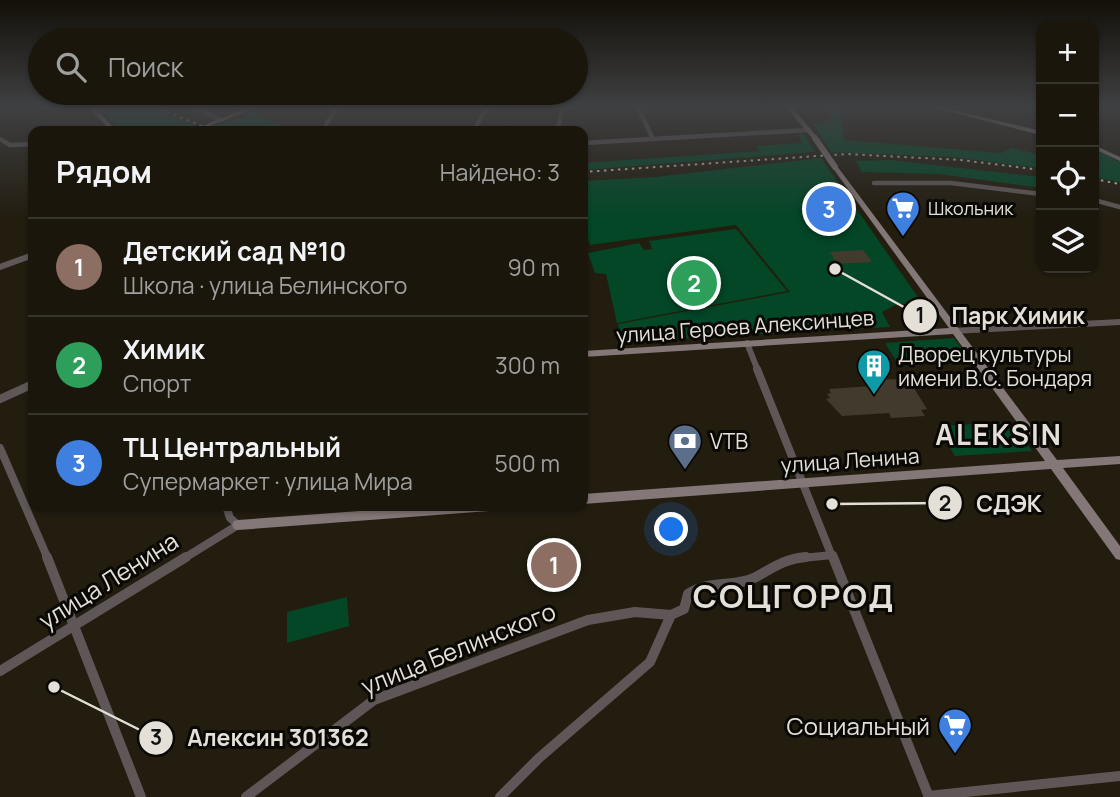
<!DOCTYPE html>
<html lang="ru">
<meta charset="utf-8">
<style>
:root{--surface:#1a160c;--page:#27231a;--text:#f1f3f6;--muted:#9f9f9d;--line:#38352d;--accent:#a8c71c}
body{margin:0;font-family:Manrope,sans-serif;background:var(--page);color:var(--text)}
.controls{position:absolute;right:21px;top:21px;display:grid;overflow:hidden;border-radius:14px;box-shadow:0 2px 5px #0004}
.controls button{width:63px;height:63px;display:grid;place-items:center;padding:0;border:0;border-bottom:2px solid var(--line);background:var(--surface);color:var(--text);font:35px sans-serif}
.you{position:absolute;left:672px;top:530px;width:24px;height:24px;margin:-18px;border:5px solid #fff;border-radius:50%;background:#1a73e8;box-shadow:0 0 0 10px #1a73e833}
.badge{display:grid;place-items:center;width:46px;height:46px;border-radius:50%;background:var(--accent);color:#fff;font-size:23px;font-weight:700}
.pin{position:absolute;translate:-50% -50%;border:4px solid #fff;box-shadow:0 2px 7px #0006}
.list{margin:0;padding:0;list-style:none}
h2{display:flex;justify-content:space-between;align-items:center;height:91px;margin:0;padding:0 28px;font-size:30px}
h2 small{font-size:23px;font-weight:400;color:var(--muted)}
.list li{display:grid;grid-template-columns:46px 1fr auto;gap:21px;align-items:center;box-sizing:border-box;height:98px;padding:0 28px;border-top:2px solid var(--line)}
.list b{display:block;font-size:26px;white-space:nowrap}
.list p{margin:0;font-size:23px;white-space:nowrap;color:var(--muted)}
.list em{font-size:23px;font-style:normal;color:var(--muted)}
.icon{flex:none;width:38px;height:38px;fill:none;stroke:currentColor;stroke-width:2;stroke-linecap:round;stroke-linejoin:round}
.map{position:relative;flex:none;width:1120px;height:797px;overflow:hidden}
.search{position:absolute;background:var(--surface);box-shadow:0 2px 5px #0004;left:28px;top:28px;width:560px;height:77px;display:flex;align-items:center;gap:18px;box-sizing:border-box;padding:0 24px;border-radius:38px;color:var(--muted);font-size:26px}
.panel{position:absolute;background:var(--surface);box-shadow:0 2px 5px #0004;left:28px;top:126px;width:560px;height:385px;border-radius:14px}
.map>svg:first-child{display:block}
.green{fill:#034727}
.building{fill:#423b2d}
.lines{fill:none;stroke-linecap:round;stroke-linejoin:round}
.street-far3{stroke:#5f5757;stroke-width:4.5}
.street-far2{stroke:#5f5757;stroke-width:6}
.street-far1{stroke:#5f5757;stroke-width:8}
.street{stroke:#5f5757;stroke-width:10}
.secondary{fill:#847777;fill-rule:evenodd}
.rail{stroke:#bfbbb2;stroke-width:2;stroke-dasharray:2.5 4.5;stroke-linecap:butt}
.secondary-bridge{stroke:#847777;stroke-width:6}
.labels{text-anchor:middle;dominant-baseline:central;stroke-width:6;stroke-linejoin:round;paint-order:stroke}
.far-poi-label{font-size:18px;fill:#e4e0d8;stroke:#0a0804;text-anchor:start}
.street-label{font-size:21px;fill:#e4e0d8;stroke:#0a0804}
.poi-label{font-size:21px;fill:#e4e0d8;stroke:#0a0804;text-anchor:start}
.near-street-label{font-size:24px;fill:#e4e0d8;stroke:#0a0804}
.near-poi-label{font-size:24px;fill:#e4e0d8;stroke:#0a0804;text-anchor:end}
.district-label{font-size:28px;font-weight:bold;letter-spacing:2px;fill:#e4e0d8;stroke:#0a0804}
.near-district-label{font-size:33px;font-weight:bold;letter-spacing:2px;fill:#e4e0d8;stroke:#0a0804}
.leader{fill:none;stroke:#e4e0d8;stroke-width:2.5}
.callout-dot{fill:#e4e0d8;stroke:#0a0804;stroke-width:2.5}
.mark-label{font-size:21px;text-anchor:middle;font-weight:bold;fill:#111}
.callout-label{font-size:23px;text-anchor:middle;font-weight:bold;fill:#e4e0d8;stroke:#0a0804;stroke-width:6;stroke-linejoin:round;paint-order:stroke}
</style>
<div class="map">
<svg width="1120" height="797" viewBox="0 0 1120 797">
<rect width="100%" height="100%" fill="#231d10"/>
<g class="green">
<path d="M96,107H150L200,127L186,131H122Z"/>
<path d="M259,107H263L256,114L281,125L277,131H221L209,127L246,116Z"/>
<path d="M824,107H841L844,140L1001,153L1012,148L1041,155V168L952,157L831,152L813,124L828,121L832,116Z"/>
<path d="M798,134H804L815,152L583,170V163L759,151L756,146L802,143Z"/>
<path d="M1094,149L1120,162V182L1094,177Z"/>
<path d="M821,158L922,303L897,304L882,312L890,327L622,342L618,324L790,292L736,225L590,245L583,218V181L655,177Z"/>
<path d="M890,160L1041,177V188L939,174L862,172L856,161Z"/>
<path d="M736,229L787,291L617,323L606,274L595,273L588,253L639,243L644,250L652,249L649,241Z"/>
<path d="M954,338L969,359L898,364L885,343Z"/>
<path d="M1011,422L1032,451L955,456L937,426Z"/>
<path d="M347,597L349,626L287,643V612Z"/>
</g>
<g class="building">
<path d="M840,198L854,207L818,221L805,211Z"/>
<path d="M860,250L864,251L872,262L837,264L830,252Z"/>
<path d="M902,379L906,385H912L927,409L921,410L925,416L891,418L889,413L842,416L826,399L830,398L827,394L831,393L829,389L873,386L870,380Z"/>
</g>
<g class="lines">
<g class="street-far3">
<path d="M193,107L221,120"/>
<path d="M638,107L653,139"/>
<path d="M326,124L338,107"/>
<path d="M90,131L109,127"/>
<path d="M474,131L482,115L491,107"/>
<path d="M557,131L563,107"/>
<path d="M0,139L10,145L33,144"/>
<path d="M583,143L809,130"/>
<path d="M874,183H951L1041,194"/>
<path d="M1094,200L1120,207"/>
</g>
<g class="street-far2">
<path d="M0,267L33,255"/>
<path d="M953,331L1120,322"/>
<path d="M747,343L758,371"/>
</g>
<g class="street-far1">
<path d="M757,369L833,559"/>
<path d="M0,399L33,384"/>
<path d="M0,448L48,559"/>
<path d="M183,559L238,525L230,518L226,506"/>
<path d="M791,559L833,555"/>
</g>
<g class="street">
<path d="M47,557L141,797"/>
<path d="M833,557L929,797"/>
<path d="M0,671L186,557"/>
<path d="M928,796L1120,776"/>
<path d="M246,797L374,700L588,620L635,612L671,615"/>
<path d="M500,797L539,758L650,662L671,615L684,609L688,594C710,579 736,588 756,577C774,567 784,559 806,557"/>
</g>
<g class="secondary">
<path d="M88,107H94L117,131H111Z"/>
<path d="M250,107H258L197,131H189Z"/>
<path d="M786,107H792L817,137V139H813Z"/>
<path d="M931,107H940L1041,131V135Z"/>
<path d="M1094,145L1120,157V161L1094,149Z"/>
<path d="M835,165L837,166L1057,460L1120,456V464L1063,468L1120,546V560L1116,559L1051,469L583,504V494L1045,461L953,334L583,357V351L949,328L832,167Z"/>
<path d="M428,506H495L493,509L489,511L238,530L234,529L232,525L234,521L238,520Z"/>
</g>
<g class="rail">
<path d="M154,107L215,131"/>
<path d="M583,172L847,154L961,160L1041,170"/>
<path d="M1094,179L1120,184"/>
</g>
<path class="secondary-bridge" d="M815,138L835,167"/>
</g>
<linearGradient id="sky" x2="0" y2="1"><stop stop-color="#131009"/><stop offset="0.49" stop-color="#3f4042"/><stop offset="1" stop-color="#3f4042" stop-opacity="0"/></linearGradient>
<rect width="1120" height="218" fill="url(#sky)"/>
<defs>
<g id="supermarket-pin" transform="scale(1.75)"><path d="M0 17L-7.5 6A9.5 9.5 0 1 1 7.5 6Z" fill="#3f7fe0" stroke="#0a0804"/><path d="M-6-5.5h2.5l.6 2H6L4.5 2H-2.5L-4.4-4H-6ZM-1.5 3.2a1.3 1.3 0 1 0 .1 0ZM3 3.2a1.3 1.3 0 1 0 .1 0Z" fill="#fff"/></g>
<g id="building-pin" transform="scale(1.75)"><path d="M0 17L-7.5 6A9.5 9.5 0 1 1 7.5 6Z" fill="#0f9aa8" stroke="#0a0804"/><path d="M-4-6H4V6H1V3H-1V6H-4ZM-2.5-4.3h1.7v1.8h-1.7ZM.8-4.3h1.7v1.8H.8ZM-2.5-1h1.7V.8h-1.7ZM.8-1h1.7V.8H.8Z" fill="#fff"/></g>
<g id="bank-pin" transform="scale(1.75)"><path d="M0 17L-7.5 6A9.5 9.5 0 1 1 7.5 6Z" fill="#5c6f8a" stroke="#0a0804"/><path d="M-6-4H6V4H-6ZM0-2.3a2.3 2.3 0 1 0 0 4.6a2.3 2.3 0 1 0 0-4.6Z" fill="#fff"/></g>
</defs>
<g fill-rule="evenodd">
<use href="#supermarket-pin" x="903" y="208"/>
<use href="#building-pin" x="874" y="366"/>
<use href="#bank-pin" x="685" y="441"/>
<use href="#supermarket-pin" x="955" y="725"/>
</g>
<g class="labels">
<g class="far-poi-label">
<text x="928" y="208">Школьник</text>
</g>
<g class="street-label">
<text transform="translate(745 326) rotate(-4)">улица Героев Алексинцев</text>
<text transform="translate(850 460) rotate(-4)">улица Ленина</text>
</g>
<g class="poi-label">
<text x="898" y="354">Дворец культуры<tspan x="898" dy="24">имени В.С. Бондаря</tspan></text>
<text x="710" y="441">VTB</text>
</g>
<g class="near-street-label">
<text transform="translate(108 580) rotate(-32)">улица Ленина</text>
<text transform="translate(458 648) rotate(-22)">улица Белинского</text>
</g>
<g class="near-poi-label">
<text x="930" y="725">Социальный</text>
</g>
<g class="district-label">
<text x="999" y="434">ALEKSIN</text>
</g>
<g class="near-district-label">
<text x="794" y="595">СОЦГОРОД</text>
</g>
</g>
<path class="leader" d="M835 269L920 316M832 504L945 503M54 687L156 738"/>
<g class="callout-dot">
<circle cx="835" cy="269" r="7"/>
<circle cx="832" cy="504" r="7"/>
<circle cx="54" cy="687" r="7"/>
<circle cx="920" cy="316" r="18"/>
<circle cx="945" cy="503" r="18"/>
<circle cx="156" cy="738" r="18"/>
</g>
<g class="mark-label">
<text x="920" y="323">1</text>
<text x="945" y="511">2</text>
<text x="156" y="745">3</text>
</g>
<g class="callout-label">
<text x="1018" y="324">Парк Химик</text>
<text x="1009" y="512">СДЭК</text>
<text x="278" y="746">Алексин 301362</text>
</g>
</svg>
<div class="controls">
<button>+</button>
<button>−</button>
<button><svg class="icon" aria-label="locate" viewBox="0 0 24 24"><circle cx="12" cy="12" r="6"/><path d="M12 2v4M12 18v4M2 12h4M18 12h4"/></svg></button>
<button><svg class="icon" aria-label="layers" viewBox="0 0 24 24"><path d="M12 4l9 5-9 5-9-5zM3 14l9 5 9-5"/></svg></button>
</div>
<div class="you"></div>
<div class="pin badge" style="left:554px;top:565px;background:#8d6e63">1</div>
<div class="pin badge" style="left:694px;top:283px;background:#2e9e5b">2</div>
<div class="pin badge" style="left:829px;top:209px;background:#3f7fe0">3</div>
<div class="search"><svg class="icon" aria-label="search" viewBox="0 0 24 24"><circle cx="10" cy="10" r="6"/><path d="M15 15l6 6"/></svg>Поиск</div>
<section class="panel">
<h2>Рядом<small>Найдено: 3</small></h2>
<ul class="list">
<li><span class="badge" style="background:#8d6e63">1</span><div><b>Детский сад №10</b><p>Школа · улица Белинского</p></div><em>90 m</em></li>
<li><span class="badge" style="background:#2e9e5b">2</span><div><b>Химик</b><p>Спорт</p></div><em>300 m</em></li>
<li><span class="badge" style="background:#3f7fe0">3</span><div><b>ТЦ Центральный</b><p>Супермаркет · улица Мира</p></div><em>500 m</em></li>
</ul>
</section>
</div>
